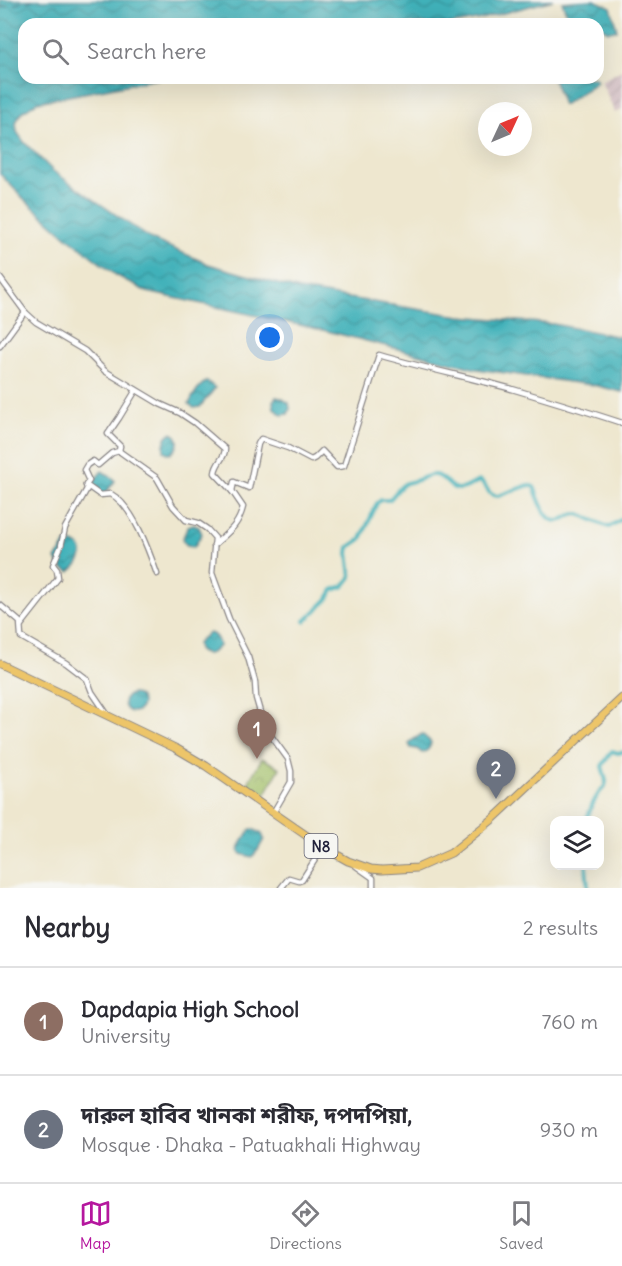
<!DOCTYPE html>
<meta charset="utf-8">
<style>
:root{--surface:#fff;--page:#f7f7f7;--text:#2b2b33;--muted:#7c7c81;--line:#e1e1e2;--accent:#b5179e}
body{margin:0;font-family:Delius,"Noto Sans Bengali",sans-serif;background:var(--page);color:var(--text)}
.controls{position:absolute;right:18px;bottom:18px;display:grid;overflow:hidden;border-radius:12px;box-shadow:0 6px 24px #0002}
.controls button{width:54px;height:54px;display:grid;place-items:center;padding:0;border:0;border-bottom:2px solid var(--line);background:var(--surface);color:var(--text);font:30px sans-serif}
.compass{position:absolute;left:478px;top:102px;width:54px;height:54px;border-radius:50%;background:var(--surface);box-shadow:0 6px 24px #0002;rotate:46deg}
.you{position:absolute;left:270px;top:338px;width:21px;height:21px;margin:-15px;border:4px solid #fff;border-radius:50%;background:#1a73e8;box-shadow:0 0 0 9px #1a73e833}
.badge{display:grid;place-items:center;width:39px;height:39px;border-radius:50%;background:var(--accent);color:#fff;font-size:20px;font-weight:700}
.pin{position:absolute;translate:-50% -50px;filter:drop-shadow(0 2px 3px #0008)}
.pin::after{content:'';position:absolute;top:32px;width:21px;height:18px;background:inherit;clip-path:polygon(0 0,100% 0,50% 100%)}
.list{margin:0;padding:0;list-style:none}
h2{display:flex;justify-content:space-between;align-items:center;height:78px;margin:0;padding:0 24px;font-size:26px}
h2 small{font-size:20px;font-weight:400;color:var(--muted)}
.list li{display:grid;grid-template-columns:39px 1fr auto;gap:18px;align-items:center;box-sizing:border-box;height:108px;padding:0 24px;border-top:2px solid var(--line)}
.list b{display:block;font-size:22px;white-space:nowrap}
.list p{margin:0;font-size:20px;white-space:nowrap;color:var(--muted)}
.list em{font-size:20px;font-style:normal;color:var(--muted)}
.icon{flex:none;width:33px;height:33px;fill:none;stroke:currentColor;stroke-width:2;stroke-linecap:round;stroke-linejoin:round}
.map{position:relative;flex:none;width:622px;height:888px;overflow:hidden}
.search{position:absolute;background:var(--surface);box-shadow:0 6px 24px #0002;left:18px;right:18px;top:18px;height:66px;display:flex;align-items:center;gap:15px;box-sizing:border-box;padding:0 21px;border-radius:18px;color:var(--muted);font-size:22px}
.sheet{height:294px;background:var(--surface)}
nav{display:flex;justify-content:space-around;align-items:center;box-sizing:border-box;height:84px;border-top:2px solid var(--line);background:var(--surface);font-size:16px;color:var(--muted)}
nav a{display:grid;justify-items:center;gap:3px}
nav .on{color:var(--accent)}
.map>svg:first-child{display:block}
.industrial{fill:url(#industrial-furrows)}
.park{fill:url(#park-crowns);stroke:#627050;stroke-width:1.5}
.water{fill:url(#water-waves);stroke:#326a7a;stroke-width:1.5}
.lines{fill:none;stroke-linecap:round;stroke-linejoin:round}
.canal{stroke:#41b1b9;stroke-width:4}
.ferry{stroke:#2e5b6d;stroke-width:1.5;stroke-dasharray:8 6;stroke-linecap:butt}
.minor-casing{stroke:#888485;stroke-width:7}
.highway-casing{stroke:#888485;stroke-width:9}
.minor{stroke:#fff;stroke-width:4.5}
.highway{stroke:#edc569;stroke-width:7}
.labels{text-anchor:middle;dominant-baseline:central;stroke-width:5;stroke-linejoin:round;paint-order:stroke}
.shield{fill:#f6f6f2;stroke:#626272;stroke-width:1.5}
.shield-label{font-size:15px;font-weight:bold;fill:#22223b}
</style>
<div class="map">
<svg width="622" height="888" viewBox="0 0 622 888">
<defs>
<pattern id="industrial-furrows" width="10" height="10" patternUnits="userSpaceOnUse" patternTransform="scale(1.5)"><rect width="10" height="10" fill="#d2bec2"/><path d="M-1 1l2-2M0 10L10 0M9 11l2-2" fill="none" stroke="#b4a3a8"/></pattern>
<pattern id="park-crowns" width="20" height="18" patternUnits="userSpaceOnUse" patternTransform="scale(1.5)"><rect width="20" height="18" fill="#a2bf66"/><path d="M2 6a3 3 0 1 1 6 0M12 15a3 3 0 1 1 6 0" fill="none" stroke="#849b55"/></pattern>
<pattern id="water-waves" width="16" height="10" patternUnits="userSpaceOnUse" patternTransform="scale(1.5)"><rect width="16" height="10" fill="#41b1b9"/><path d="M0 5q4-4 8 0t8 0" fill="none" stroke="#369098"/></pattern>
</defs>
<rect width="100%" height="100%" fill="#f6f6f2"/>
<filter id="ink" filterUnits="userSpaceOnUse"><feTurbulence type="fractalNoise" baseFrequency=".0167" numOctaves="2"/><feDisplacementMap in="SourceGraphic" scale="12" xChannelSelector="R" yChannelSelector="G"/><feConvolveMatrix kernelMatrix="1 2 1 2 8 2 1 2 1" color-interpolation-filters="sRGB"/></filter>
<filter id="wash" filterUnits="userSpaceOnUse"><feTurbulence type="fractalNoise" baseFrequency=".008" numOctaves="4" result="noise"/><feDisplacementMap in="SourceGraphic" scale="24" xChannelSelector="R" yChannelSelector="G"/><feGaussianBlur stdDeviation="1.35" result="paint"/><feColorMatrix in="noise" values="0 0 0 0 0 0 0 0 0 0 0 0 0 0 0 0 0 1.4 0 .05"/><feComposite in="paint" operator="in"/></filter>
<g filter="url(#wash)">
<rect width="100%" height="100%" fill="#eee7cf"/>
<path class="industrial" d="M622,70V109L615,113L601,81Z"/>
<path class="park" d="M262,758L280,768L265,795L247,785Z"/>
<g class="water">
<path d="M0,0H553L481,19L454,24H24V78H162L37,102L22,112L16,122L17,132L24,142L53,171L151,239L208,264L299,290L460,316L553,324L622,337V392L598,386L477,369L327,331L147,292L116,275L67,237L24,199L0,174Z"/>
<path d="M594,0L611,7L617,30L608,31L591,20L571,24L562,2Z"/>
<path d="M553,78H595L597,82L563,105Z"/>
<path d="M207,381L215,388L200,407L194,408L189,404C193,395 198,386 207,381Z"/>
<path d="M276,397L281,398L289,403L290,409L288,414L282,415L274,408L273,401Z"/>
<path d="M171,433C183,437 178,449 170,454L164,451C164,444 164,437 171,433Z"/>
<path d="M102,471L113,478L115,481L105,494L103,495L92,487L90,485Z"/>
<path d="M193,524L199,527L202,534L194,547L187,545L182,540L188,526Z"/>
<path d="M68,542C91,545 82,564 69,572L60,567L56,559L64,546Z"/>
<path d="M209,633C215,634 219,640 219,646C213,653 205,658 198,650L197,644L202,638Z"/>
<circle cx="133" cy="703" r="9"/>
<path d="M422,734L431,742C431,747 427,752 422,753L417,749L411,748L409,744L411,741Z"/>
<path d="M251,829H253L262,834L264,839L258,850L252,857L241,854L239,851C240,843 246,836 251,829Z"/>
</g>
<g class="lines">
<g class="canal">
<path d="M305,621L327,600L333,590L344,586L351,577L348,553L349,547L361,539L377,503L381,500H389C395,495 398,487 406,483C407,483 413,481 415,481C424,478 433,471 442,478C448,483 450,488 458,489C467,490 471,483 480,481C488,486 487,496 498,496L529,485L534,487C539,497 544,522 558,521C565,520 570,513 577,514C587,516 598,524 609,527L622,519"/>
<path d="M586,820L593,803L599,793L605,786L606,781L602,766L612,751L618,753L622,752"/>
<path d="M586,866L588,888"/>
</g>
<path class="ferry" d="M0,8L33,0"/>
</g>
</g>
<g filter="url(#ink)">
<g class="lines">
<g class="minor-casing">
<g id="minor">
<path d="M0,278L25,312L36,322L85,351L105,371L160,404L180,413L195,423L225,449C225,459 216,462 215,473L232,491L243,507C238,527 228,532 214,545"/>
<path d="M0,346L25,312"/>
<path d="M119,451L157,478L173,506L186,520L198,523L207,529L215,538L212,573L229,619L248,657L255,682L256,698L260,712L269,733L288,759L291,771V782L273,813"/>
<path d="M86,485L100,495L111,494C133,506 149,551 157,574"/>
<path d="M232,491L234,482L249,488L258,444L261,439L288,448L311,460L315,458L322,451L337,467L344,466L379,355C423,368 468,377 512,389C549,400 586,411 622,423"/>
<path d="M0,605L20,622L21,637L66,663L87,679L92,692L107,714"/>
<path d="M21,625L58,578L57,570L53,565L61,546L65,528L87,489L86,485L89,481L84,470L87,465L93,461L98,465L112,453L119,451L120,446L108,434L119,418L136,390"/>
<path d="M356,866L373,878V888"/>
<path d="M281,888L289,878L299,881L302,880L323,847"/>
</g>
</g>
<g class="highway-casing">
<path id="highway" d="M0,664L177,749L206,766L323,847L348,861L371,869L382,870L417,868L451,853L493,819L622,698"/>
</g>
<use href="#minor" class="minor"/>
<use href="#highway" class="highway"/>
</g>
</g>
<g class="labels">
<rect class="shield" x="304.5" y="834" width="33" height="24" rx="4.5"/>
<g class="shield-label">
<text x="321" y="846">N8</text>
</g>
</g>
</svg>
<div class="controls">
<button><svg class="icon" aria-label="layers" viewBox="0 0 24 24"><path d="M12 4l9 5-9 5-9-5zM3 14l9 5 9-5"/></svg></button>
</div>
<svg class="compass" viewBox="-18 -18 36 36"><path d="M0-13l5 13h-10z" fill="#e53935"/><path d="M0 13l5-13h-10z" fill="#7c7c81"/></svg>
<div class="you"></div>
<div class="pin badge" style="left:257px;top:759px;background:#8d6e63">1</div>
<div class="pin badge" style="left:496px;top:799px;background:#6b7280">2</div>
<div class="search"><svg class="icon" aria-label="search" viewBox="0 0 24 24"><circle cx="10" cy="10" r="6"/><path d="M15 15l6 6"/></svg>Search here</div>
</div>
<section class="sheet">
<h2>Nearby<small>2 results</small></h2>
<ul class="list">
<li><span class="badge" style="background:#8d6e63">1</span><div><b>Dapdapia High School</b><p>University</p></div><em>760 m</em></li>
<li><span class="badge" style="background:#6b7280">2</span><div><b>দারুল হাবিব খানকা শরীফ, দপদপিয়া,</b><p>Mosque · Dhaka - Patuakhali Highway</p></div><em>930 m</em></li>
</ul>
</section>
<nav>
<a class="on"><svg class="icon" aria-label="map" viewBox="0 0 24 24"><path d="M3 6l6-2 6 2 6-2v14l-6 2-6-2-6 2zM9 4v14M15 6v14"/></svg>Map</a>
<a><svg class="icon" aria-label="directions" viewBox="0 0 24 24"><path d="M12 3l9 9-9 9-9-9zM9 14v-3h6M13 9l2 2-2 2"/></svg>Directions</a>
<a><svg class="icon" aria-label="saved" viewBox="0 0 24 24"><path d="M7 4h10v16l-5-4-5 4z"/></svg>Saved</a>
</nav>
